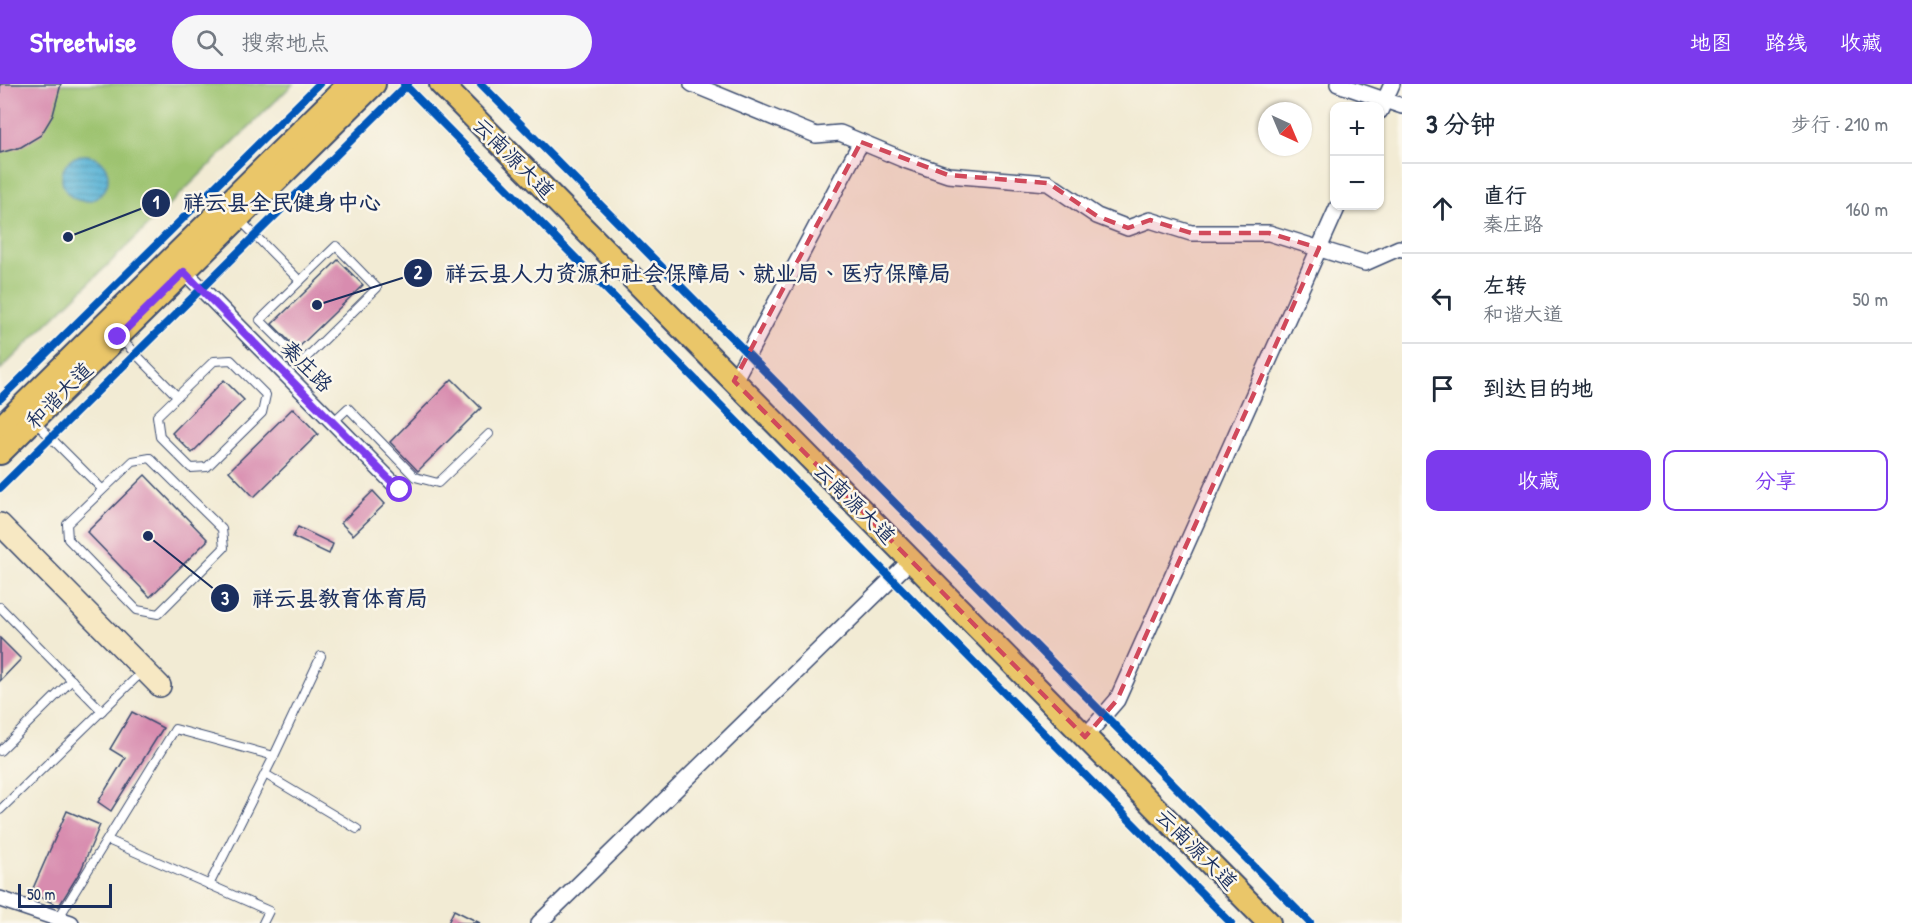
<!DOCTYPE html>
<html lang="zh">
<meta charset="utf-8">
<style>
:root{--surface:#fff;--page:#f6f6f7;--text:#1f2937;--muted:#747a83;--line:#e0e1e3;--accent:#7c3aed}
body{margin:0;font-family:"Patrick Hand","LXGW WenKai TC",sans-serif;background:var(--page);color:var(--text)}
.controls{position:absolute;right:18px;top:18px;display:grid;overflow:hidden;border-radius:12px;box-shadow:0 2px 4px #0004}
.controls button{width:54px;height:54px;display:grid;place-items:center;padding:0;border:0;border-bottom:2px solid var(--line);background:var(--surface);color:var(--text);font:30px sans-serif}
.compass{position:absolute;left:1258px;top:18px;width:54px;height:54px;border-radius:50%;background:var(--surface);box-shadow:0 2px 4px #0004;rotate:136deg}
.scale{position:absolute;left:18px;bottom:15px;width:94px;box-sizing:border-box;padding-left:6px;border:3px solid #1b2f5e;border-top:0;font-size:16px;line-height:21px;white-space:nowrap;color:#1b2f5e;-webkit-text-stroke:4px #fbf7ec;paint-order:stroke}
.stop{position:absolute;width:18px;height:18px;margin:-14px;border:4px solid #7c3aed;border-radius:50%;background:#fff}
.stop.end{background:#7c3aed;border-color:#fff;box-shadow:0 2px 6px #0008}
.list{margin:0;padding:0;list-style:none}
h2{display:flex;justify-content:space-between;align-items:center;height:78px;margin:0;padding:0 24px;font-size:26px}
h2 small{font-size:20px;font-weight:400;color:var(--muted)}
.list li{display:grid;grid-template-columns:39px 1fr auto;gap:18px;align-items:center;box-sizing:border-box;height:90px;padding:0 24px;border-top:2px solid var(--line)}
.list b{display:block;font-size:22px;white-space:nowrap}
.list p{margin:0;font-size:20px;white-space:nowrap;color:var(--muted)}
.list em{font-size:20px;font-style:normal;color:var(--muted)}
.actions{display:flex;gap:12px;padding:18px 24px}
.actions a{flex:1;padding:14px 0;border:2px solid var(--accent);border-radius:12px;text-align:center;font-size:21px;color:var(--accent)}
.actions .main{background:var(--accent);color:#fff}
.icon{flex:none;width:33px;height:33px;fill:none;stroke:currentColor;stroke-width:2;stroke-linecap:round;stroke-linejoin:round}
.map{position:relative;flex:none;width:1402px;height:839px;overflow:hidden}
header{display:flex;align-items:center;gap:36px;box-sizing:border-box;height:84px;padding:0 30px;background:var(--accent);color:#fff}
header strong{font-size:28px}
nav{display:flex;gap:33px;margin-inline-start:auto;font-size:21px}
.search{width:420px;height:54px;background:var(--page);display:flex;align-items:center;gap:15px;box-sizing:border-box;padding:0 21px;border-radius:33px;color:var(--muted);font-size:22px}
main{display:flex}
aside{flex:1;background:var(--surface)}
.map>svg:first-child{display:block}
.pitch{fill:#9dc36f;stroke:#5c7966;stroke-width:1.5}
.water{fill:url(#water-rules);stroke:#3a719a;stroke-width:1.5}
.building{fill:#d88caf}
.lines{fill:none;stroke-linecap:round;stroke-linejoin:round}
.lane-casing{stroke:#3b4b70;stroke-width:10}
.street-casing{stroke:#3b4b70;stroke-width:18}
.secondary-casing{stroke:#3b4b70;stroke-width:24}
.primary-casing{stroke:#3b4b70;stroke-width:26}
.lane{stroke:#fff;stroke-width:8}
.street{stroke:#fff;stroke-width:15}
.secondary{stroke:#f7e8c3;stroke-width:21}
.primary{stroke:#eac669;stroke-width:22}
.cycleway-casing{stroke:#fbf7ec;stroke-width:11}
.cycleway{stroke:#0057b8;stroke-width:8}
.route{stroke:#7c3aed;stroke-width:8}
.marked{fill:#d1495b;fill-opacity:0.2;stroke:#d1495b;stroke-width:4.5;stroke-dasharray:12 8;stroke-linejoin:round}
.labels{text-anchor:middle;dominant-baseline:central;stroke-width:5;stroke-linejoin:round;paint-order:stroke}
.street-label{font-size:21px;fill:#1b2f5e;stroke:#fbf7ec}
.leader{fill:none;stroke:#1b2f5e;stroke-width:2}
.callout-dot{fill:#1b2f5e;stroke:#fbf7ec;stroke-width:2}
.mark-label{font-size:18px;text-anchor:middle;font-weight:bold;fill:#fff}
.callout-label{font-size:22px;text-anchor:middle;font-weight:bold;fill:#1b2f5e;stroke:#fbf7ec;stroke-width:5;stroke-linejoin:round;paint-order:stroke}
</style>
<header>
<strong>Streetwise</strong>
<div class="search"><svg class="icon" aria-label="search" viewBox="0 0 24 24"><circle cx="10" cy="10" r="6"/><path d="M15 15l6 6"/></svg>搜索地点</div>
<nav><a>地图</a><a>路线</a><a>收藏</a></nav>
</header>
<main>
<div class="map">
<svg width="1402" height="839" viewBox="0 0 1402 839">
<defs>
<pattern id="water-rules" width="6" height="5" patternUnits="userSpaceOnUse" patternTransform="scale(1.5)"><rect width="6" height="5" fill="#58b3d6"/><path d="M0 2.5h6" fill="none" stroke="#4892b1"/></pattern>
</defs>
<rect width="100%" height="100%" fill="#fbf7ec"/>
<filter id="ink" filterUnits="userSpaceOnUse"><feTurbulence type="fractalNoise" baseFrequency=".0167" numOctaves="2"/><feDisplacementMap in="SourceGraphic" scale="12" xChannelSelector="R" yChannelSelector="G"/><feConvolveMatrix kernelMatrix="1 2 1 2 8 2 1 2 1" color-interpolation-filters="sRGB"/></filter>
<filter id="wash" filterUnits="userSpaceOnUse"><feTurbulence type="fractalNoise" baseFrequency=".008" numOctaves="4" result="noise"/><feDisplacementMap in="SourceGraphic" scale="24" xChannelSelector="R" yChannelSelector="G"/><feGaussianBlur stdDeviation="1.35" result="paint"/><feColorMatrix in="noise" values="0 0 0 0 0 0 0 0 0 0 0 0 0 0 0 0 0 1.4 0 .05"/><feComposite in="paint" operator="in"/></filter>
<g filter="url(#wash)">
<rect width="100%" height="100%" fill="#f2ebd4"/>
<path class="pitch" d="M0,0H293L0,286Z"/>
<circle class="water" cx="85" cy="94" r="23"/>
<g id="blocks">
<g class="building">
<path d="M0,0H61L53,31L41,51L21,63L0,69Z"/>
<path d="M338,176L363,201L297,265L272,240Z"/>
<path d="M452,295L481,324L418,387L390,358Z"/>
<path d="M224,296L244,316L192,369L172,349Z"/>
<path d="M293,324L318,350L254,413L229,387Z"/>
<path d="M145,391L208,456L150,513L87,448Z"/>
<path d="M373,407L385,420L353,451L341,439Z"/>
<path d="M298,443L333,460L329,470L293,453Z"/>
<path d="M0,554L21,575L0,597Z"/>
<path d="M132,628L163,644L111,727L98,718L125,674L110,665Z"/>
<path d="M67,727L100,741L81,786L59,822L31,809Z"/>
<path d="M454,826L480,839H448Z"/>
</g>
</g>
</g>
<g filter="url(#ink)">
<use href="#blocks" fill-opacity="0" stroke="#3b4b70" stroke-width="1.5"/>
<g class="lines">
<g class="lane-casing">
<g id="lane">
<path d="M240,136L300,197"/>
<path d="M336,162L377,204L302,278L260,236Z"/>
<path d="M119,253L177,312"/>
<path d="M231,276L266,311L262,329L207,383L191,384L160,353L157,332L214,277Z"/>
<path d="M35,338L102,405"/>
<path d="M333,338L348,324L415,393L438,399L489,350"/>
<path d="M150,374L222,445L224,464L158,530L137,526L68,455L67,440L133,377Z"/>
<path d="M0,523L102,627"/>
<path d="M0,667L72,596"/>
<path d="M265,690L357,745"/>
<path d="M0,726L143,587"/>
<path d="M108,756L269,827L263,839"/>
<path d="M209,801L274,672L321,572"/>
<path d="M58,835L175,645L274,672"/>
</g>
</g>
<g class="street-casing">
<g id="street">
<path d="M692,0L816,51L840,49L907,77L948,91L1048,99L1097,132L1128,144L1150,136L1191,149H1269L1365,179L1399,164L1402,165"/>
<path d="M1338,0L1402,22"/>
<path d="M1380,27L1392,0"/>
<path d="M184,187L400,406"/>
<path d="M734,297L861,58"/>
<path d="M1085,653L1117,616L1338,122"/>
<path d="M0,815L71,839"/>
<path d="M539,839L911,476"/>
</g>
</g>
<g class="secondary-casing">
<path id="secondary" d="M0,440L160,602"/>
</g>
<g class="primary-casing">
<g id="primary">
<path d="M441,0L1269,839"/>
<path d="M0,344L349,0"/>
<path d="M0,369L374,0"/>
</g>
</g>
<use href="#lane" class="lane"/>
<use href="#street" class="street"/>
<use href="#secondary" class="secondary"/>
<use href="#primary" class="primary"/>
<g class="cycleway-casing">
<g id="cycleway">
<path d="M404,0L1231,839"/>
<path d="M481,0L1310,839"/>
<path d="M0,315L319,0"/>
<path d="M0,404L408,0"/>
</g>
</g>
<use href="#cycleway" class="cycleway"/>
</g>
</g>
<g class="lines" filter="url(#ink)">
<path class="route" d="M118,253L184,188L400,406"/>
</g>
<path class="marked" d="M861,58L948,91L1048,99L1097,132L1128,144L1150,136L1191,149H1269L1319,164L1117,616L1085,653L734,297Z"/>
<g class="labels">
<g class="street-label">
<text transform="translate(514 74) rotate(45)">云南源大道</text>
<text transform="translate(307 282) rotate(45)">秦庄路</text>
<text transform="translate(59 311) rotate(-45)">和谐大道</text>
<text transform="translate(855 419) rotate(45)">云南源大道</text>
<text transform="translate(1197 765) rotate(45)">云南源大道</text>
</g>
</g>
<path class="leader" d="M68 153L156 119M317 221L418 189M148 452L225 514"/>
<g class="callout-dot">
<circle cx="68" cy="153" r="6"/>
<circle cx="317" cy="221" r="6"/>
<circle cx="148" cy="452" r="6"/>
<circle cx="156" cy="119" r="15"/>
<circle cx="418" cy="189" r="15"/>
<circle cx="225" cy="514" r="15"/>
</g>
<g class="mark-label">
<text x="156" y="125">1</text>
<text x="418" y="195">2</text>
<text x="225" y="521">3</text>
</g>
<g class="callout-label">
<text x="282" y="126">祥云县全民健身中心</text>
<text x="698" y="197">祥云县人力资源和社会保障局、就业局、医疗保障局</text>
<text x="340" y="522">祥云县教育体育局</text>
</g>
</svg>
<div class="controls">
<button>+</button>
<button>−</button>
</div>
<svg class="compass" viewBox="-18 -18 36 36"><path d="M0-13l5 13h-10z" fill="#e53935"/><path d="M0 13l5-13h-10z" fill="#747a83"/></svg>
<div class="scale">50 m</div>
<div class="stop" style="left:400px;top:406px"></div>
<div class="stop end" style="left:118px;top:253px"></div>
</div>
<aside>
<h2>3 分钟<small>步行 · 210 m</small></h2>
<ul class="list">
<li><svg class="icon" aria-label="ahead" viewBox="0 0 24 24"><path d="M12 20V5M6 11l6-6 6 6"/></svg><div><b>直行</b><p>秦庄路</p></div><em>160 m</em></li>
<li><svg class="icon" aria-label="left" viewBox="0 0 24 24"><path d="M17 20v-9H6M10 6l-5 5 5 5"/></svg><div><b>左转</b><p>和谐大道</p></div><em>50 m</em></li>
<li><svg class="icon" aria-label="arrive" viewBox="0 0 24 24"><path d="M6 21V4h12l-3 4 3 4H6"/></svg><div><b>到达目的地</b></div></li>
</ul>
<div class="actions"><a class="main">收藏</a><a>分享</a></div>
</aside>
</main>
